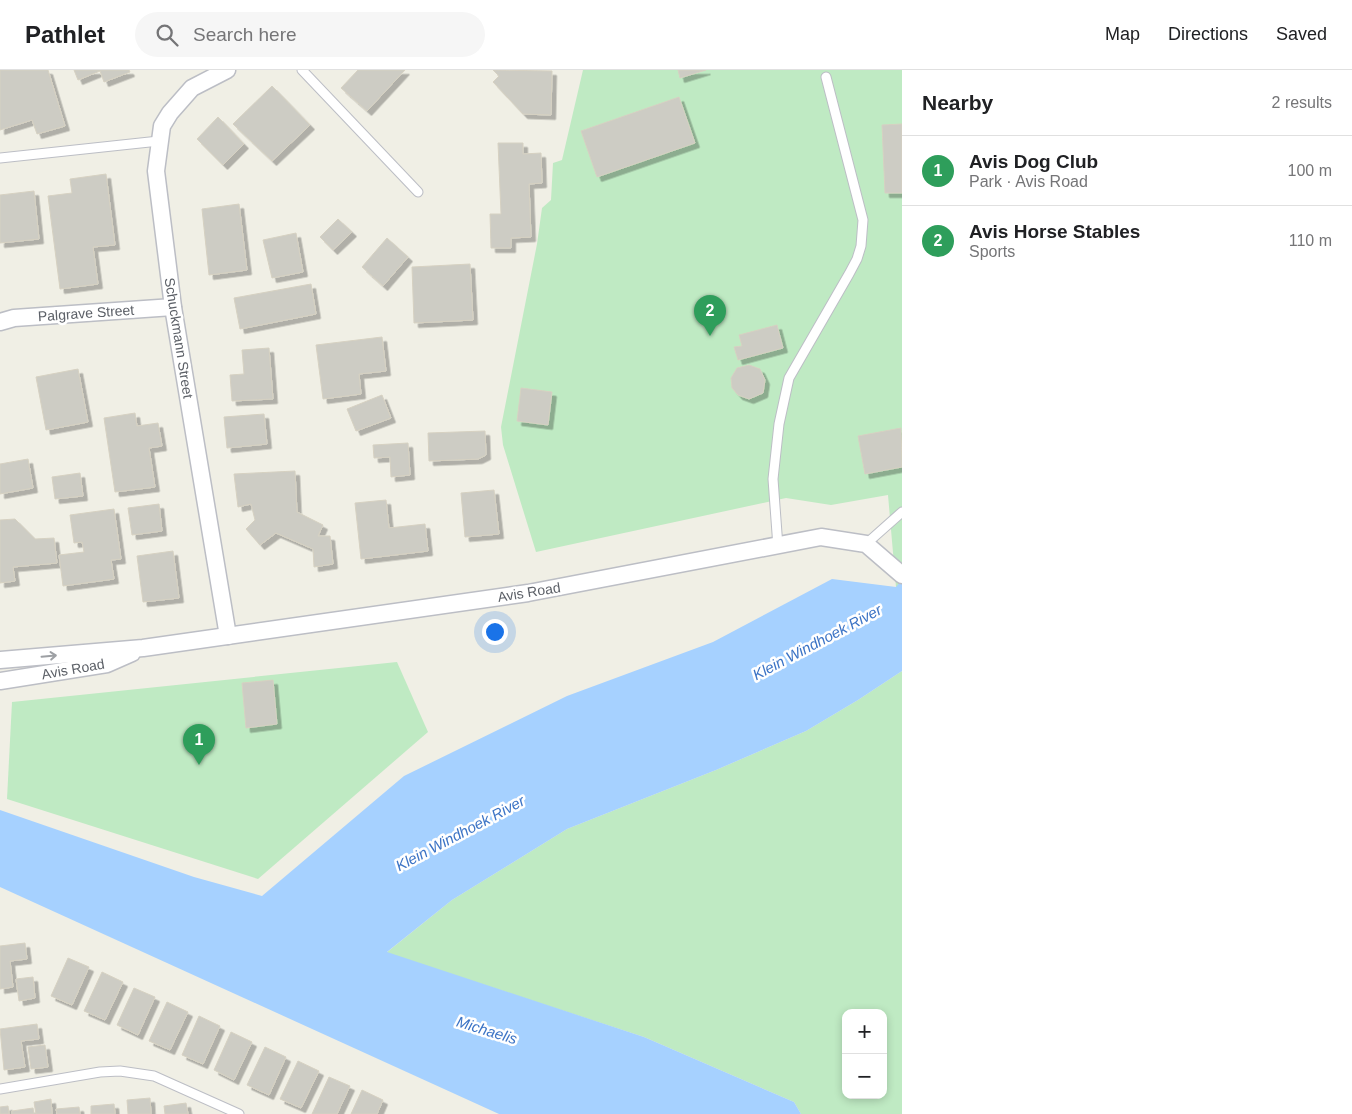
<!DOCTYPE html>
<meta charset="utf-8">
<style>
:root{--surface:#fff;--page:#f6f6f6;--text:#202124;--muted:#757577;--line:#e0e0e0;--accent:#f84422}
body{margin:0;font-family:Arial,sans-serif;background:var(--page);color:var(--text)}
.controls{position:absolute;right:15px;bottom:15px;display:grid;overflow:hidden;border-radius:10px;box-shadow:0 2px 8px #0003}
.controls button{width:45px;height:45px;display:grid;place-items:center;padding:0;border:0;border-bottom:1px solid var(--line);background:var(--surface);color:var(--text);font:25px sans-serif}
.you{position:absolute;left:494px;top:561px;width:18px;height:18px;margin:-12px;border:4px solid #fff;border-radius:50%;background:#1a73e8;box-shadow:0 0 0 8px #1a73e833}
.badge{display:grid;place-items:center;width:32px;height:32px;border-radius:50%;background:var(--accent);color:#fff;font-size:16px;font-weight:700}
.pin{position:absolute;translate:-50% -41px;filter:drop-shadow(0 1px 2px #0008)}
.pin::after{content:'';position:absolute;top:26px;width:18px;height:15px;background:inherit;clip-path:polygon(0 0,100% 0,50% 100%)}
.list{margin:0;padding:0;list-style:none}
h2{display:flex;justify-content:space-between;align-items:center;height:65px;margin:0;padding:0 20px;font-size:21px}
h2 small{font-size:16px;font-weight:400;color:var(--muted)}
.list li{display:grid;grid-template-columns:32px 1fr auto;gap:15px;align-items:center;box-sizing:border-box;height:70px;padding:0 20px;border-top:1px solid var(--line)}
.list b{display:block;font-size:19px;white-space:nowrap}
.list p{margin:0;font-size:16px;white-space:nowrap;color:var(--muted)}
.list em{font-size:16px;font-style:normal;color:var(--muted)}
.icon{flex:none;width:28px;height:28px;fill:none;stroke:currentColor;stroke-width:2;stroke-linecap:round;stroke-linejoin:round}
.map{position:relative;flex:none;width:902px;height:1044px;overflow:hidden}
header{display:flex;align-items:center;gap:30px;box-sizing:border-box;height:70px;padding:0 25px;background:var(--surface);border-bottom:1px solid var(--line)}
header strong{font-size:24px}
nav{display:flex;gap:28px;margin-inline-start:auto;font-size:18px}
.search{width:350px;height:45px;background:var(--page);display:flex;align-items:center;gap:12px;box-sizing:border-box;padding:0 18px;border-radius:28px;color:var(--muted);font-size:19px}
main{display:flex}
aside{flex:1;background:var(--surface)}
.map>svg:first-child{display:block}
.green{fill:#bfeac3;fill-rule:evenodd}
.water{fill:#a6d1ff}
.building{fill:#cdccc4;stroke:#d6d1c2;filter:url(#shadow)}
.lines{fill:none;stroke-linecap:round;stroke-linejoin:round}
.service-casing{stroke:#bcbec5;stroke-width:11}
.minor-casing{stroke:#bcbec5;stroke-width:19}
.service{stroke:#fff;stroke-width:9}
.minor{stroke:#fff;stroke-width:16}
.oneway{stroke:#9da0a4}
.labels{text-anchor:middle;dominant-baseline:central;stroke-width:5;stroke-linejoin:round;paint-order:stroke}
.street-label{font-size:14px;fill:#5c6067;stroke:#fff}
.water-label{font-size:15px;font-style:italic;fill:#3b73c5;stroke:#fff}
</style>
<header>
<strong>Pathlet</strong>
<div class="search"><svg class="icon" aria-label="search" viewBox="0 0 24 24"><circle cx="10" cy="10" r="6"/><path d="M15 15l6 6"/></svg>Search here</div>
<nav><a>Map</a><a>Directions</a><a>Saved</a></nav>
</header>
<main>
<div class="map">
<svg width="902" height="1044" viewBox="0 0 902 1044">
<defs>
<filter id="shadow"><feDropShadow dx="4.5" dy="4.5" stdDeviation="0" flood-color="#0004"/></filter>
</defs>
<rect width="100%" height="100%" fill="#f0efe5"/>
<g class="green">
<path d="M583,0H902V522L896,517L888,425L831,435L786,428L536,482L503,375L501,357L537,174L542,138L551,130L553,93L562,90Z"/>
<path d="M397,592L428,662L258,809L7,729L12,632Z"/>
<path d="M902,601V1044H801L794,1032L644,967L386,883L452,830L567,759L716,700L806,661L858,630ZM846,943H883V1025H846Z"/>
</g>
<path class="water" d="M832,509L896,517L902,510V601L858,630L806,661L716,700L567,759L452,830L387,882L644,967L794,1032L801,1044H499L0,817V740L194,807L262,826L404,706L567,626L713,572Z"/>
<g class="building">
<path d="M0,0H48L65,56L37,64L32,50L0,60Z"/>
<path d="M74,0H129L130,2L104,12L100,1L78,10Z"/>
<path d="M358,0H405L367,41L341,18Z"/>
<path d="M493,0L552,1L551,45L523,44L493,12L499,6Z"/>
<path d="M678,0H706L680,8Z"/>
<path d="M272,16L310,55L272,91L233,54Z"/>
<path d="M679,27L695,73L597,107L581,61Z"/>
<path d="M218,47L244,74L223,95L197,69Z"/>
<path d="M902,54V123H885L882,55Z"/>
<path d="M498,73H523V84L541,83L542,113L529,114L531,167L511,168V178H491L490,144H501Z"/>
<path d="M106,104L115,175L93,177L98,214L60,219L48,126L72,123L70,109Z"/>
<path d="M34,121L39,169L0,173V125Z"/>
<path d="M239,134L247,200L209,205L202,139Z"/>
<path d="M338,149L352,162L333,180L320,167Z"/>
<path d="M296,163L303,202L272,208L263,170Z"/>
<path d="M387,168L408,187L383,216L362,197Z"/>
<path d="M470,194L473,250L414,253L412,197Z"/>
<path d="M311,214L316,244L240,259L234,228Z"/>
<path d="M777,255L783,278L738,290L734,277L742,276L739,265Z"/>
<path d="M382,267L386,301L359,304L361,324L323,329L316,275Z"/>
<path d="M269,278L273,329L232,331L230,305L244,304L242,280Z"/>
<path d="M749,295L760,299L765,310L763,323L749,329L738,325L732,318L731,308L737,298Z"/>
<path d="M78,299L88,352L46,360L36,307Z"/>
<path d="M521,318L552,322L548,355L517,351Z"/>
<path d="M382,325L391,348L356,361L347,339Z"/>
<path d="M135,343L137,356L158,353L162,376L149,378L155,417L115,422L104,348Z"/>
<path d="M264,344L267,374L227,378L224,347Z"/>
<path d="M901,358L902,397L865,404L858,366Z"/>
<path d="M485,361L486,385L478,389L429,391L428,363Z"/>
<path d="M408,373L410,405L391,407L390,387L374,388L373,375Z"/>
<path d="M28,389L33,418L0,424V394Z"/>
<path d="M295,401L297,442L323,455L318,466H330L333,494L314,497L313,479L276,463L260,475L246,459L255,450L251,434L238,437L234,404Z"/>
<path d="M80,403L83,426L55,429L52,407Z"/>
<path d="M494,420L499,464L465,467L461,423Z"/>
<path d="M386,430L389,458L425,454L428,481L361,489L355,433Z"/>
<path d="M159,434L162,461L132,465L128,438Z"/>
<path d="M114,439L121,489L111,490L114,509L63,516L59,485L84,482L82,472L74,473L70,445Z"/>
<path d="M15,449L35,469L54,468L57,493L13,497L15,511L0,513V450Z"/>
<path d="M173,481L179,528L143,532L137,486Z"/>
<path d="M273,610L277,654L246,658L242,613Z"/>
<path d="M25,873L27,889L10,891L13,917L0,919V876Z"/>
<path d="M68,888L89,897L72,935L51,926Z"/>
<path d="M102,902L123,912L105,950L84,941Z"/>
<path d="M33,907L35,928L19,931L16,909Z"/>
<path d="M134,918L155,927L138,965L117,955Z"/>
<path d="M167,932L188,942L170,980L149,971Z"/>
<path d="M199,946L220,956L203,994L182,985Z"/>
<path d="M37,954L39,969L21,971L25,997L4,1000L0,959Z"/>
<path d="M231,962L252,972L234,1010L214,1000Z"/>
<path d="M45,975L48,997L31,999L28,977Z"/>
<path d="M265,977L286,987L269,1025L247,1015Z"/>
<path d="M298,991L319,1001L301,1038L280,1029Z"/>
<path d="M329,1007L350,1016L337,1044H312Z"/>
<path d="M362,1020L383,1030L377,1044H351Z"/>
<path d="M150,1028L151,1044H128L127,1030Z"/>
<path d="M51,1029L52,1044H36L34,1032Z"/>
<path d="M186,1033L188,1044H165L164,1036Z"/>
<path d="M114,1034L115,1044H91V1036Z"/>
<path d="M8,1036L9,1044H0V1037Z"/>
<path d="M79,1037L80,1044H57L56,1039Z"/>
<path d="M33,1038L34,1044H12V1041Z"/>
</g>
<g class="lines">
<g class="service-casing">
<g id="service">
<path d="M302,0L418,122"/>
<path d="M0,88L159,71"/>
<path d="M866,474L902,442"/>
<path d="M778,477L773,409L779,354L789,308L849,204L857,189L861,176L863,150L826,7"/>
<path d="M0,1019L100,1002L120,1001L154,1006L239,1044"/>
</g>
</g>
<g class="minor-casing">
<g id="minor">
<path d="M227,0L192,18L170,43L162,56L156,101L173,237L228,566"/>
<path d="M0,252L14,248L173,237"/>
<path d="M0,590L143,578L528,523L821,467L866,474L902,505"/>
<path d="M0,611L107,594L132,583"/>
</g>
</g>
<use href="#service" class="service"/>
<use href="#minor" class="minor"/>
</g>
<defs><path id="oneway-shaft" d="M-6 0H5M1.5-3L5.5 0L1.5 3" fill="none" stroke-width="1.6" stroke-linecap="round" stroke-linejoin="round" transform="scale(1.25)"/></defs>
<use class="oneway" href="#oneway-shaft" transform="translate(49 586) rotate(-5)"/>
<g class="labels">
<g class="street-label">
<text transform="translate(86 243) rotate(-4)">Palgrave Street</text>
<text transform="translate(179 268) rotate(81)">Schuckmann Street</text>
<text transform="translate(529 522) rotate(-9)">Avis Road</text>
<text transform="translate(73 599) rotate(-10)">Avis Road</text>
</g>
<g class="water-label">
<text transform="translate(817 572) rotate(-28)">Klein Windhoek River</text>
<text transform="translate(460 763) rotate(-28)">Klein Windhoek River</text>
<text transform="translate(487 960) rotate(17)">Michaelis</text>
</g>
</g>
</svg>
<div class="controls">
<button>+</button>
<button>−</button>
</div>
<div class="you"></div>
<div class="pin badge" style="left:199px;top:695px;background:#2e9e5b">1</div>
<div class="pin badge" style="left:710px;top:266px;background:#2e9e5b">2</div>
</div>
<aside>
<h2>Nearby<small>2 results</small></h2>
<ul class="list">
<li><span class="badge" style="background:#2e9e5b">1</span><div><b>Avis Dog Club</b><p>Park · Avis Road</p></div><em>100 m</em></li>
<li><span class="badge" style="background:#2e9e5b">2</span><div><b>Avis Horse Stables</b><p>Sports</p></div><em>110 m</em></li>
</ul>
</aside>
</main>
